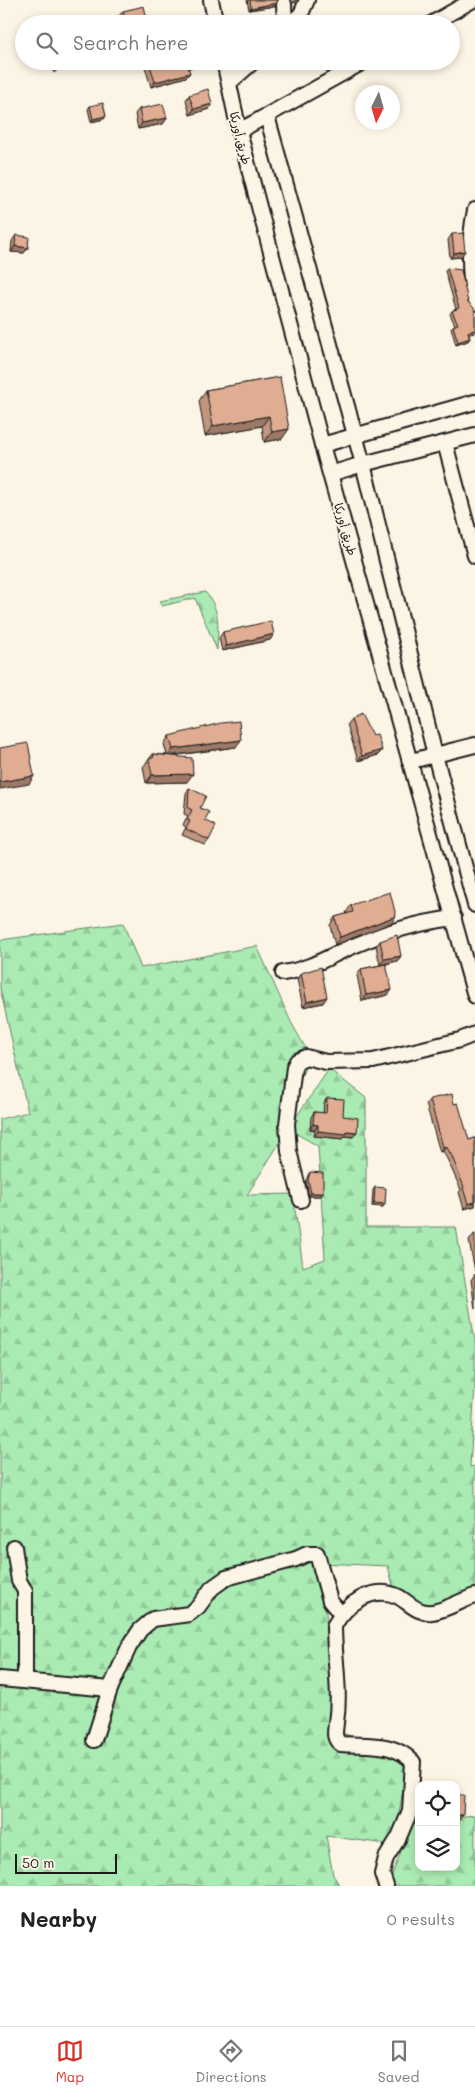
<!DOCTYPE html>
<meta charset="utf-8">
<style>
:root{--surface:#fff;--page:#f2f2f2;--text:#222;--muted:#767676;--line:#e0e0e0;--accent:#d93025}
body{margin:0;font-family:Mali,"Playpen Sans Arabic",sans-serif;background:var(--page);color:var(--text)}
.controls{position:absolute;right:15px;bottom:15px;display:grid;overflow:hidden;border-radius:10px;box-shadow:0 2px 8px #0003}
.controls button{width:45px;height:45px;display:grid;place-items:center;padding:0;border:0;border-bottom:1px solid var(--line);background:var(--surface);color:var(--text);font:25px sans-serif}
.compass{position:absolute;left:355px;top:85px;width:45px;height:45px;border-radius:50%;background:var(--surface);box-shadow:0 2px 8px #0003;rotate:185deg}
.scale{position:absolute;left:15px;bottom:12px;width:102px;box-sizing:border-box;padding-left:5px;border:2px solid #1c1c1c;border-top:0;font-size:14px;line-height:18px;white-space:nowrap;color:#1c1c1c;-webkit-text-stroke:4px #fcf5e5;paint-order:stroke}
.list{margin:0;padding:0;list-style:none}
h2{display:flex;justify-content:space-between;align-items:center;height:65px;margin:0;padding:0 20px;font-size:21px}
h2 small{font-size:16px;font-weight:400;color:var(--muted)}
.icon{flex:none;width:28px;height:28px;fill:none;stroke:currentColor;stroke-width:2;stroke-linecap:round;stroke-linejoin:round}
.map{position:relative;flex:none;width:475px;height:1886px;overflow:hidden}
.search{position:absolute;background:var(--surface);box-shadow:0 2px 8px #0003;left:15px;right:15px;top:15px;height:55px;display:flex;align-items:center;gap:12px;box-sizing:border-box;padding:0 18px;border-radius:28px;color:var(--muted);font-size:19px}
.sheet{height:140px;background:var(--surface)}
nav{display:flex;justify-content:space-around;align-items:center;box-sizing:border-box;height:70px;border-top:1px solid var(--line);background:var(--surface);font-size:14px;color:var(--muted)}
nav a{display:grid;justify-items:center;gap:2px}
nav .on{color:var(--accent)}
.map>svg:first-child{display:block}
.forest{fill:url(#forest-firs);stroke:#638468}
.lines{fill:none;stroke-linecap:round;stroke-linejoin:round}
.minor-casing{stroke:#1c1c1c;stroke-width:18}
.minor{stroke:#fcf5e5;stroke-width:14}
.wall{fill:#c1957e;stroke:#1c1c1c}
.shaded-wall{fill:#9d7967;stroke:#1c1c1c}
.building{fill:#e0ad93;stroke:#1c1c1c}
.labels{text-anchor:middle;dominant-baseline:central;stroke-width:4;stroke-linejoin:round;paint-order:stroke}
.street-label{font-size:12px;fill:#1c1c1c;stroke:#fcf5e5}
</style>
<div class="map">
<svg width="475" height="1886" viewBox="0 0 475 1886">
<defs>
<pattern id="forest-firs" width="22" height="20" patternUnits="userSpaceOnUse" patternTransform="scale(1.25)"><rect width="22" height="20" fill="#aaebb3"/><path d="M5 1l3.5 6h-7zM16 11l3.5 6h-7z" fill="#92c999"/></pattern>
</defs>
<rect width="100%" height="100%" fill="#fcf5e5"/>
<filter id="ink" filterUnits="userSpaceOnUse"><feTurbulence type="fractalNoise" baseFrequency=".02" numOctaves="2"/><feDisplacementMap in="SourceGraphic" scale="10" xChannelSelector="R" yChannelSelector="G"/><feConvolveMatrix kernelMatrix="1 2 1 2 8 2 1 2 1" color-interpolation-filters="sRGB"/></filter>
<g filter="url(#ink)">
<g class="forest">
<path d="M205,592C221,610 218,627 217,650L195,598L162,606L160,601Z"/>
<path d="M123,923L141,968L257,946L291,1022L310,1056L285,1115L282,1139L247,1195L293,1194L303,1267L325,1259L318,1146L288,1129L329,1069L366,1098V1227H456L475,1341V1385L470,1467L475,1466V1591L430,1610L394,1589L388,1566L320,1563L340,1732L408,1758L394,1845L326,1836L333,1875L340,1886H0V1119L28,1112L0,988V940Z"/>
<path d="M475,1815V1886H388L412,1822H419V1867H456V1817Z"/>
</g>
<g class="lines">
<g class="minor-casing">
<g id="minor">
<path d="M211,0L216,24"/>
<path d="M284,4L285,24"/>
<path d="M290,24L301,14L307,0"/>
<path d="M431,24L473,0"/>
<path d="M224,61L239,131L322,445L475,996"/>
<path d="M229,83L254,61"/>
<path d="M267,116L363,464L435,755L475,905"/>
<path d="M239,131L365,61"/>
<path d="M475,210C469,240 468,273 475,303"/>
<path d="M445,443L475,556"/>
<path d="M322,445L475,402"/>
<path d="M330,474L363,464L475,435"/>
<path d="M411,761L475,745"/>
<path d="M283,973C306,970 323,960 344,950C379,934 415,923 454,918"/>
<path d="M301,1200L289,1151L287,1124L294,1067L297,1061L306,1057L326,1062L373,1061L460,1040L475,1034"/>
<path d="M14,1547L19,1581L25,1591V1680"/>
<path d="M0,1679L110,1689"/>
<path d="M94,1740L110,1689L129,1647L140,1630L153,1619L189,1614L198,1607L212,1588L226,1578L296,1559L307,1554H317L330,1601L341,1614"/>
<path d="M386,1886L382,1874L386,1858L399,1837L410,1811L413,1762C393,1741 368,1746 341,1744C333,1739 335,1732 336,1723C341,1691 334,1658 334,1626C346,1604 372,1585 397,1596C409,1602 417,1614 432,1612C444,1611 462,1600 475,1596"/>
</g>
</g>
<use href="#minor" class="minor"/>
</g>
<g class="wall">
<path d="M247,0H278L275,6L249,10Z"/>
<path d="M123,11L145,24H121L119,16Z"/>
<path d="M51,61H67L54,73Z"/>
<path d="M151,61H201L198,65L188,68L190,73L186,77L151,87L145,67L149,62Z"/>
<path d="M189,95L209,109L190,115L186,100Z"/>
<path d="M90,106L104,119L91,122L88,109Z"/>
<path d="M139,109L167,118L163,124L138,129L135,114Z"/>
<path d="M452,234L461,257L450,258L448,240Z"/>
<path d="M16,235L28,248L24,253L11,252L12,241Z"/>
<path d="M447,268L475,312V333L468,334L470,338L468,341L456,345L451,328L453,326L455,325L450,314L452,311L456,309L445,271Z"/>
<path d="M280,377L282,439L264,442L262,426L205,436L199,401L206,390Z"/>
<path d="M223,632L274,634L270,640L222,651L219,638Z"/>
<path d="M351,719L372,736L382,750L378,755L358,761L347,724Z"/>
<path d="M169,736L236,747L171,756L187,782L146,783L143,767L153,754L167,755L164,744Z"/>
<path d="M189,788L200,808L205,820L209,840L205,845L182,835L186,827L183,825L188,816L184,814L186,793Z"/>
<path d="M351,905L391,923L335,945L330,925L335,917L347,914L346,913Z"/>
<path d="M380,941L401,956L397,961L386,964L388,995L362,1001L357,975L361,969L380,965L376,946Z"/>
<path d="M301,973L323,1003L303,1007L297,979Z"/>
<path d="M327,1098L343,1116L353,1137L345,1136L343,1139L314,1136L315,1130L310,1129L311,1117L314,1112L323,1113L324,1103Z"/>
<path d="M430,1099L454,1104L469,1140L475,1138V1206L464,1209L459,1192L461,1190L448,1161L443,1151L440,1152L426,1104Z"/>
<path d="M310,1172L321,1196H309L306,1182L308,1175Z"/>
<path d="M375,1187L383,1207L372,1206L373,1190Z"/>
<path d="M474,1234H475V1271L469,1241Z"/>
<path d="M475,1274V1309L471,1280Z"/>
</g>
<g class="shaded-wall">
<path d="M294,0H298L297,2L293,3Z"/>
<path d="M277,3L275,6L249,10L251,8Z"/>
<path d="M147,20L145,24H134Z"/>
<path d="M199,61H201L198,65L184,70L187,65Z"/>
<path d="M190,73L186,77L151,87L155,82Z"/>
<path d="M212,104L209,109L190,115L194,109Z"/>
<path d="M106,116L104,119L91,122L93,119Z"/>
<path d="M167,118L163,124L138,129L142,123Z"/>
<path d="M15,246L28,248L24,253L11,252Z"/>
<path d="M465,251L461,257L450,258L454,253Z"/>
<path d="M475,330V333L466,335L468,332Z"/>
<path d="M470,338L468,341L456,345L458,342Z"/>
<path d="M269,416L262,426L205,436L213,426Z"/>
<path d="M289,429L282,439L264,442L272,432Z"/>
<path d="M274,634L270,640L222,651L226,646Z"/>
<path d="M241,740L236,747L168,756L173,749Z"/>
<path d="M382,750L378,755L358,761L362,756Z"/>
<path d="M193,774L187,782L146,783L152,775Z"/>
<path d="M34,776L29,784L0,789V782Z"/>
<path d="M396,916L391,923L335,945L340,937Z"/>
<path d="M401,956L397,961L380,965L384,959Z"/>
<path d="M392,990L388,995L362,1001L366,995Z"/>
<path d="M327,997L323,1003L303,1007L307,1002Z"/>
<path d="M313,1124L318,1125L315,1130L310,1129Z"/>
<path d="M318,1131H347L357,1132L353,1137L345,1136L343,1139L314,1136Z"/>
<path d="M446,1146L443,1151L440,1152L443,1147Z"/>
<path d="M311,1193H323L321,1196H309Z"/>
<path d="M475,1202V1206L464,1209L468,1204Z"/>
<path d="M374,1203L385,1204L383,1207L372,1206Z"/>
<path d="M456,1815H463L459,1820H456Z"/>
</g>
<g class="building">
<path d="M250,0H278L277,3L251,8Z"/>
<path d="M144,6L147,20L134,24H126L123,11Z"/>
<path d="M193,19L195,24H179Z"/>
<path d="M53,61H66L56,70Z"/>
<path d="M151,61H199L187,65L190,73L155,82L149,62Z"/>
<path d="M208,89L212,104L194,109L189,95Z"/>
<path d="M103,103L106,116L93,119L90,106Z"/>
<path d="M163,104L167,118L142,123L139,109Z"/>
<path d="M463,233L465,251L454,253L452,234Z"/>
<path d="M16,235L29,237L28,248L15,246Z"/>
<path d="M447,268L461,270L468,302L474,308L475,312V330L468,332L470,338L458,342L453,326L458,324L452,311L459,308Z"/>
<path d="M280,377L289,429L272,432L269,416L213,426L206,390Z"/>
<path d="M271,621L274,634L226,646L223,632Z"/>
<path d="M361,714L372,736L377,735L382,750L362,756L351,719Z"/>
<path d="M239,721L241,740L173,749L169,736L221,723Z"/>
<path d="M28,743L34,776L0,782V748Z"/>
<path d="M153,754L192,758L193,774L152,775L149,759L154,757Z"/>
<path d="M189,788L206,796L200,808L209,812L205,820L216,826L209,840L186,829L190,821L187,820L192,810L188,808Z"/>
<path d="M390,892L396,916L340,937L335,917L353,912L351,905Z"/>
<path d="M397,935L401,956L384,959L380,941Z"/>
<path d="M386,964L392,990L366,995L361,969Z"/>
<path d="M321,967L327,997L307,1002L301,973Z"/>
<path d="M452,1094L454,1104L458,1103L469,1140L475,1138V1202L468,1204L463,1188L464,1187L452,1156L446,1146L443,1147L430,1099Z"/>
<path d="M327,1098L344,1099L343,1116L358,1118L357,1132L347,1131L346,1134L318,1131V1125L313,1124L314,1112L326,1113Z"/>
<path d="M310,1172L323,1173V1193H311L308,1180Z"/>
<path d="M375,1187L386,1188L385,1204L374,1203Z"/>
<path d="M456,1795H464L463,1815H456Z"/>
</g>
</g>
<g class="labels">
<g class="street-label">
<text transform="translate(241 138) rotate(76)">طريق أوريكا</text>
<text transform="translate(346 529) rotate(74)">طريق أوريكا</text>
</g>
</g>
</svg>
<div class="controls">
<button><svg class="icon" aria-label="locate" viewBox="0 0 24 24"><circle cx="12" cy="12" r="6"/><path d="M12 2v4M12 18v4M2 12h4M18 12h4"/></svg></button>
<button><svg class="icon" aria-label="layers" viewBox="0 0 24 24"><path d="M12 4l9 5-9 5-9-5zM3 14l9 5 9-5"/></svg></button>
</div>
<svg class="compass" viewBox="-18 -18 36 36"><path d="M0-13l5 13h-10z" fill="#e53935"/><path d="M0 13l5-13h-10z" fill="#767676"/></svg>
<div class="scale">50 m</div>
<div class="search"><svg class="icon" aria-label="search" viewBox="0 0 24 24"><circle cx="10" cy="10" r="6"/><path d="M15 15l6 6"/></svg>Search here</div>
</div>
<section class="sheet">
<h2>Nearby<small>0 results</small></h2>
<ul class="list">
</ul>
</section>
<nav>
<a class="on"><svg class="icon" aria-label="map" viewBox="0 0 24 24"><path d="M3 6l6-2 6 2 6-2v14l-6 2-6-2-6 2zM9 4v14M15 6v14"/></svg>Map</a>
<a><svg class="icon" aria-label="directions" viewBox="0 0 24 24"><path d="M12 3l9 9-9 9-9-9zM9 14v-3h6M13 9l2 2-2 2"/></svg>Directions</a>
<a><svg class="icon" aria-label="saved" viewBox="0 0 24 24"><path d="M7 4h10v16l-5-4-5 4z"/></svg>Saved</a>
</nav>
